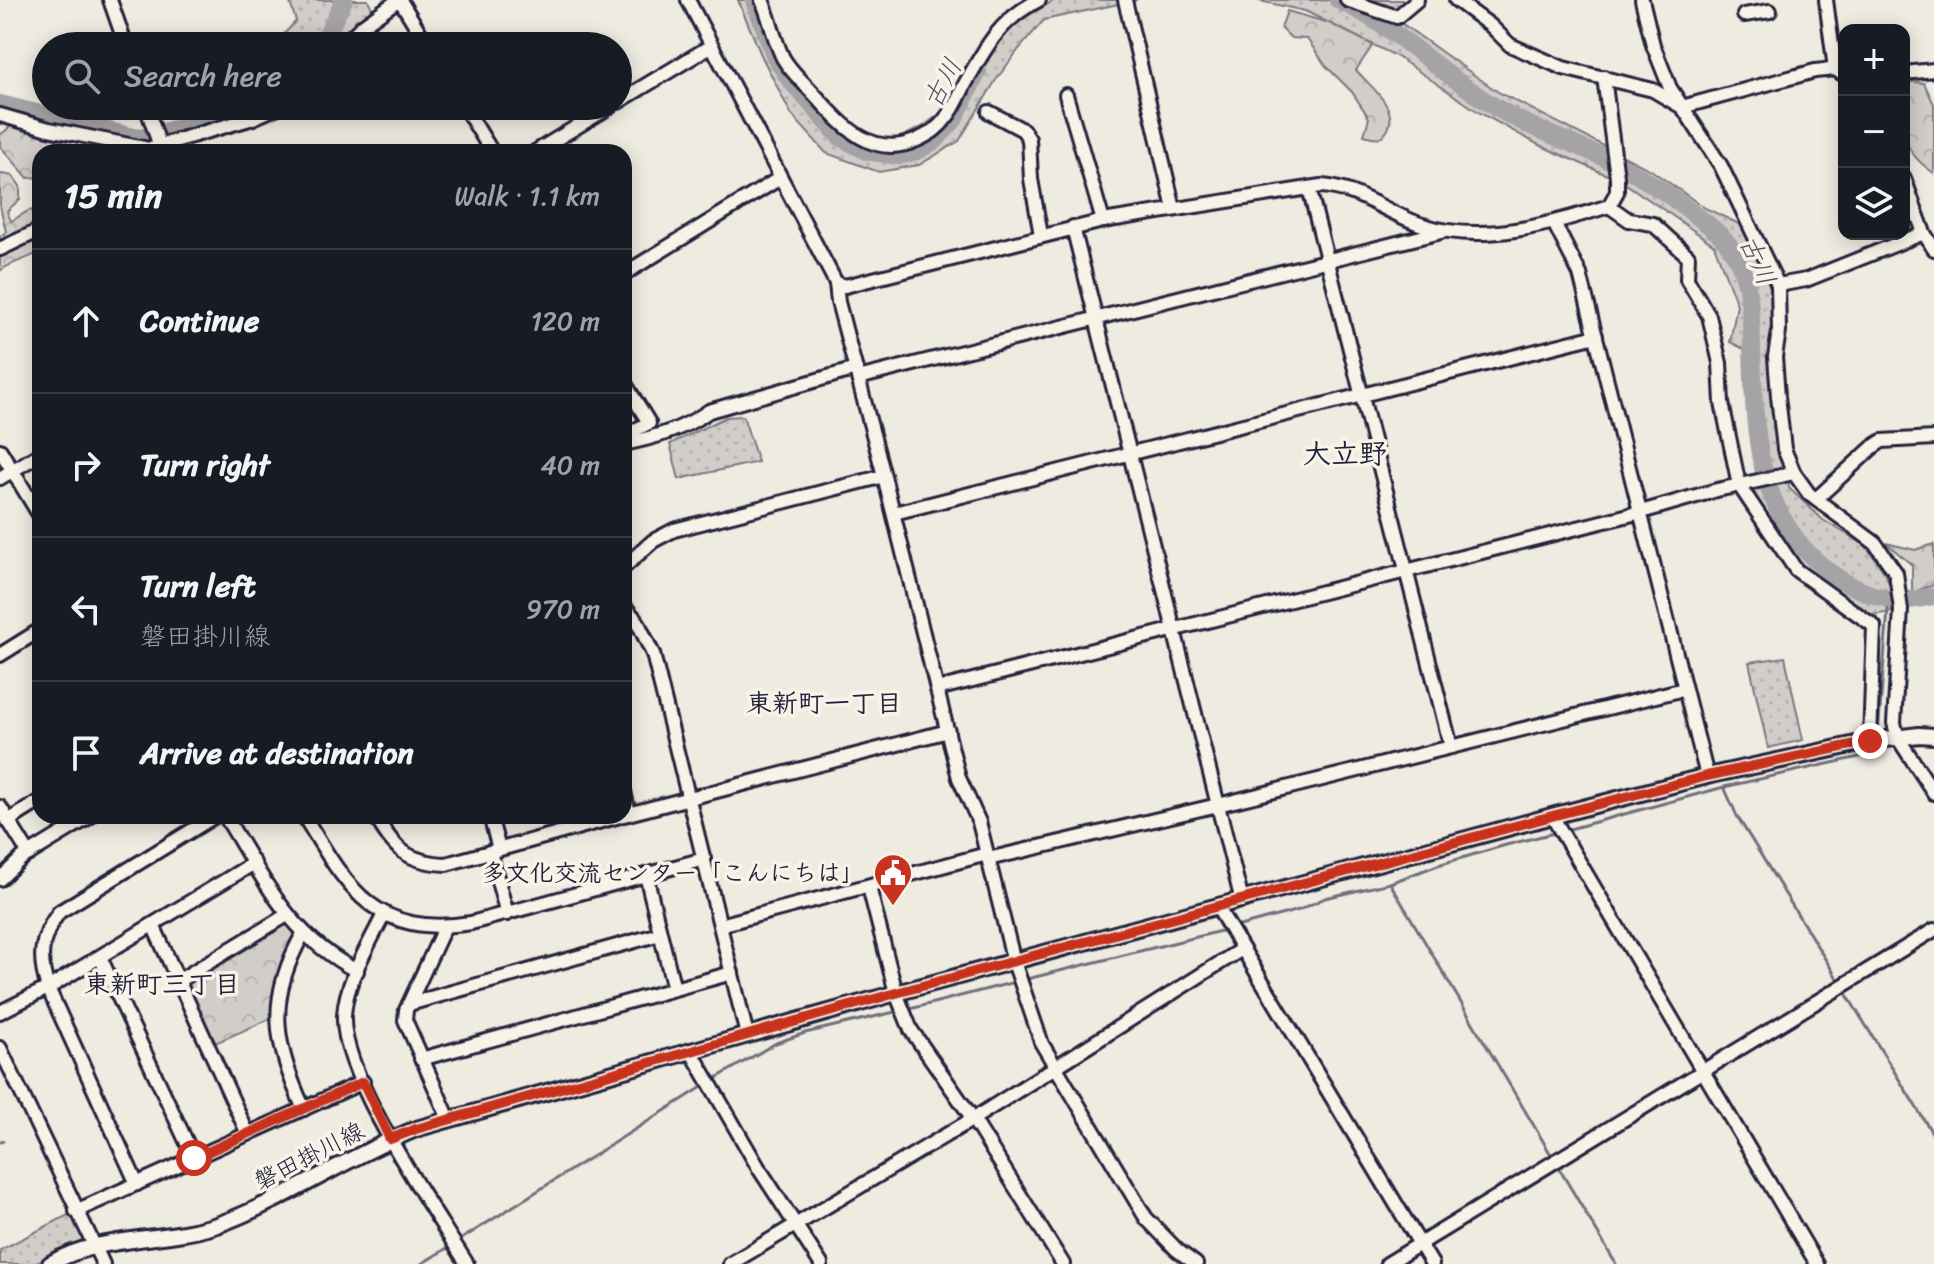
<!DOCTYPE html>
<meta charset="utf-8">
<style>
:root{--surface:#171b24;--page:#20242c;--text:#f1f3f6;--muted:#9ea1a6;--line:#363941}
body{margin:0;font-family:Sriracha,"Klee One",sans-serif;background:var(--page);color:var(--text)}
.controls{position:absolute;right:24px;top:24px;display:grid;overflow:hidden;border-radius:16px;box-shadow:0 4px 20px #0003}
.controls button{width:72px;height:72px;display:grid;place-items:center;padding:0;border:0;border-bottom:2px solid var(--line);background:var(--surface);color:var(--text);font:40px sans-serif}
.stop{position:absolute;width:24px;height:24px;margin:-18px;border:6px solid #c8321e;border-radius:50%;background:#fff}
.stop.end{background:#c8321e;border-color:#fff;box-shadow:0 2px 8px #0008}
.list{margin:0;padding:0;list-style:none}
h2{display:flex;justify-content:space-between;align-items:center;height:104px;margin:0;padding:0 32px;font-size:34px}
h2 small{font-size:26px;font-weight:400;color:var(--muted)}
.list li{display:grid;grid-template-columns:52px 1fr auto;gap:24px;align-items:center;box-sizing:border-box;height:144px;padding:0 32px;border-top:2px solid var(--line)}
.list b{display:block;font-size:30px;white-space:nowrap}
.list p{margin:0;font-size:26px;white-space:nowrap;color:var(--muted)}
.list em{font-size:26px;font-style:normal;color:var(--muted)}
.icon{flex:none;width:44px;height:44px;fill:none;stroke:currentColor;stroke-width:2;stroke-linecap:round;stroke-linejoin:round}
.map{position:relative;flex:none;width:1934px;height:1264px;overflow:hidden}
.search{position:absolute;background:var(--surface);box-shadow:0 4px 20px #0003;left:32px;top:32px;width:600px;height:88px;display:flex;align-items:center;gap:20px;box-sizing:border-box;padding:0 28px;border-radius:44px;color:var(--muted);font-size:30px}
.panel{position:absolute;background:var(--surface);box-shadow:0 4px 20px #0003;left:32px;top:144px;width:600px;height:680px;border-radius:24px}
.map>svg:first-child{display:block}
.grass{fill:url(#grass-dots);stroke:#7a7882;stroke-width:2}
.forest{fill:url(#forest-crowns);stroke:#7a7882;stroke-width:2}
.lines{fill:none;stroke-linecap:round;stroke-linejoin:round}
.stream{stroke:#716f7b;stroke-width:3}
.river{stroke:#a6a3a6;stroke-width:18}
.minor-casing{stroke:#22223b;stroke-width:18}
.major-casing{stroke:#22223b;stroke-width:20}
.minor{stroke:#f7f3e8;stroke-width:12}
.major{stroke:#f7f3e8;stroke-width:14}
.route{stroke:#c8321e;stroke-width:10}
.labels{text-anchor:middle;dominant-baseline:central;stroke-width:7;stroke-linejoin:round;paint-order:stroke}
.poi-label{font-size:24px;font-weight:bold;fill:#22223b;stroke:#f7f3e8;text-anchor:end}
.street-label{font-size:24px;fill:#22223b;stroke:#f7f3e8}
.water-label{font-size:26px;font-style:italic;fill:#504f60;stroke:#f7f3e8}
.neighbourhood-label{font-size:26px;font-weight:bold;fill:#22223b;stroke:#f7f3e8}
.quarter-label{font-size:28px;font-weight:bold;fill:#22223b;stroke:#f7f3e8}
</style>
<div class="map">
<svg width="1934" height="1264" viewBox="0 0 1934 1264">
<defs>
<pattern id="grass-dots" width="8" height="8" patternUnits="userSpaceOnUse" patternTransform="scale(2)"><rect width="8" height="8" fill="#d1cdc9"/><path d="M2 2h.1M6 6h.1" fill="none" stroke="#b3b0ae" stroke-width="1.8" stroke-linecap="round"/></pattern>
<pattern id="forest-crowns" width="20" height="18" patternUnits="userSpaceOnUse" patternTransform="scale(2)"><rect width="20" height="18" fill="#d1cdc9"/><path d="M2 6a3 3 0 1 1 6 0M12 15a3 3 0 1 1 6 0" fill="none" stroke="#b3b0ae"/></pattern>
</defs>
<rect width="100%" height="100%" fill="#eeebe1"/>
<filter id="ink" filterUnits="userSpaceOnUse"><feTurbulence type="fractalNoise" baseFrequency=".0125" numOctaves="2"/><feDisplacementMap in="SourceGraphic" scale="16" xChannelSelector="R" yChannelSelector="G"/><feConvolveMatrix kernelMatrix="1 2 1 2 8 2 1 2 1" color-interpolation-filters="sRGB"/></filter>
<g filter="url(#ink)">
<g class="grass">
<path d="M289,0H368L374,12L342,46H273L296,21Z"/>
<path d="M738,0H762L783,57L826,108L883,146L922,127L956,102L1004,29L1055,0H1137L1044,20L1019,49L996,80L959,141L919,165L879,172L826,153L791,114L762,57Z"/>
<path d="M1255,0H1417L1390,15L1498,92L1651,170L1705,208L1750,229L1763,257L1775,312L1770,349L1789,488L1823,520L1865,545L1885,573L1892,591V612L1873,615L1831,595L1801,571L1749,495L1762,485L1746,350L1730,342L1737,305L1714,245L1680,221L1623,182L1539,145L1480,113L1396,56L1305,11Z"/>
<path d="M225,106H280L159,144L154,127Z"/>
<path d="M743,416L758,462L679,479L670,444L726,417Z"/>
<path d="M1785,657L1803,740L1768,748L1749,662Z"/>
<path d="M76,1211L84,1242L32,1264H0V1250Z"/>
</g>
<g class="forest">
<path d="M1287,11L1329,23L1373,45L1356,70C1368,84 1401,109 1387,131C1381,141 1373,137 1364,135L1369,118L1352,92L1326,66L1307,39L1291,38L1281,28Z"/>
<path d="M1904,81L1924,83L1934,104V173C1895,148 1904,123 1904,81Z"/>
<path d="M14,124L62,142L59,149L40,152V177L28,178L0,146V135Z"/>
<path d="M2,174L13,176L20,186V199L7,211L11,221L30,210L40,216V252C28,259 7,264 0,271V256L23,244L0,249V236L6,232L0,206V175Z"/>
<path d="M1886,543L1915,550L1934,544V584L1912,593V565Z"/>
<path d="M280,925L289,926L295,935L278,977L272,1018L213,1044L188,989L191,981Z"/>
</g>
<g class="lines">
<g class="stream">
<path d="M1878,734L1889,598"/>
<path d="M1724,787L1737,816L1840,983"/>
<path d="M1566,830L1724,787L1877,753L1878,746"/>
<path d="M1390,883L1553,1158"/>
<path d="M1236,927L1299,910L1325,898L1390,883L1438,865L1506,845L1558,832"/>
<path d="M1023,980L1225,930"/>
<path d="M1844,990L1934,1136"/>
<path d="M906,1010L1015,982"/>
<path d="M713,1080L776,1043L805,1033L899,1011"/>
<path d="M0,1142L3,1141"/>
<path d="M1557,1165L1616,1264"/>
<path d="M463,1238L707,1084"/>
<path d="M421,1264L449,1247"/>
</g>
<g class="river">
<path d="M754,0L775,57L790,80L840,137L866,151L899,156L917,151L936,140L954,120L978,71"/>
<path d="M1338,0C1395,26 1440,73 1492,105C1535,132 1585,146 1629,170C1651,183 1674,198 1694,214C1705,222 1717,230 1726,241C1750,271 1751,308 1752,344C1754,426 1754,509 1822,566C1842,583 1871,598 1898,600C1910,601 1923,598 1934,596"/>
<path d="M321,46L344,0"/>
<path d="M0,104L138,138L151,136L249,106"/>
</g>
<g class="minor-casing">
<g id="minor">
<path d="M110,0L126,46"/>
<path d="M400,0L428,46"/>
<path d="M688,0L836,283L845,286L1103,221L1321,186C1358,188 1388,214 1423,225C1483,245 1551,224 1609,206L1617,192V177L1604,77"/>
<path d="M762,0C770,18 774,40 783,58C791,72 804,83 815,95C843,126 873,160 917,140C930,134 938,129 946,118C954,109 959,97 964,86C985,48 999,20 1039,0"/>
<path d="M1125,0L1174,209"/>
<path d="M1347,0L1397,17L1417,0"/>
<path d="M1456,0L1491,26L1510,45L1563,68L1653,90L1682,107L1815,71L1835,69L1844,75"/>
<path d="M1642,0L1653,45L1670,88L1721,166L1778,285L1779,331L1775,357L1778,396L1784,449L1794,473L1809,494L1875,543L1896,573L1901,610L1894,723L1898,738L1934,793"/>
<path d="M1826,0L1835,69"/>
<path d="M1744,15L1770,11"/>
<path d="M342,46L362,26L398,0"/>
<path d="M1904,73L1934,70"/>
<path d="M1066,95L1103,221"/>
<path d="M618,102L711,46"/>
<path d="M146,106L162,152"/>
<path d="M464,106L492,152"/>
<path d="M989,112L1023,130L1029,139L1031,179L1041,235"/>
<path d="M0,115L49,129L144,148"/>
<path d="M137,152L253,118L280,106"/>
<path d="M535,152L611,106"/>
<path d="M1904,178L1924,233L1934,249"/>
<path d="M1309,188L1451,747"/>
<path d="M1609,206L1629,220L1653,224L1688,256L1687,279L1709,316L1720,363L1722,403L1739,485L1796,570L1874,626L1870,741"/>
<path d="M1554,223L1580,274L1707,776"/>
<path d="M1073,227L1242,901"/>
<path d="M0,249L40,230"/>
<path d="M624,274L780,178"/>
<path d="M836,283L838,302L884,476L959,778L979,822L1014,962L1042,1044L1146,1218L1177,1250L1196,1264"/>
<path d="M1778,285L1806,280L1924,233"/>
<path d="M858,378L1441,232"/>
<path d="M624,382L649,423L631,432L624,439"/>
<path d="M624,444C656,437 682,430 709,411L856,369"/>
<path d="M0,450L40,516"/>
<path d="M0,478L40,454"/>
<path d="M1816,499L1873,447L1882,441L1934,438"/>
<path d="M894,513L1596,336"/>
<path d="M624,567L653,541L674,530L884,476"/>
<path d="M624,606L637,621L653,654L747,1035"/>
<path d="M0,655L40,630"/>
<path d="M937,689L1641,512L1717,490L1794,473"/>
<path d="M624,791L629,814"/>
<path d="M0,807L29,854"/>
<path d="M624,815L948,731"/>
<path d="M225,816C265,880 287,934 357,971"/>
<path d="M304,816C348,889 375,938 471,923L704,859"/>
<path d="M375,816C395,849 406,862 446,864L620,816"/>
<path d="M490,816L499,849"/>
<path d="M1552,816L1817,1264"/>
<path d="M8,821L40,801"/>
<path d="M490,852L507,914"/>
<path d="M988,859L1218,805L1684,689"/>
<path d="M646,875L674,989"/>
<path d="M0,879L22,858L91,816"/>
<path d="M869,887L896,993L911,1030L973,1119L1063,1264"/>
<path d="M1218,908L1432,1264"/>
<path d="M384,914C369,945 346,980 344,1015C340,1075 434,1210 467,1264"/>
<path d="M153,925L248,1134"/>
<path d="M720,925L987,854"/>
<path d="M445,926L406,1010L405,1020L449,1119"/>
<path d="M303,934C266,999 274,1045 304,1109"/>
<path d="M100,957L194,1158"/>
<path d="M178,981L287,915"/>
<path d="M409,1004L660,934"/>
<path d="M0,1012L48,988L254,863"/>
<path d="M0,1048L103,1264"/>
<path d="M691,1051L758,1167L821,1264"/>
<path d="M421,1059L732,973"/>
<path d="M137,1184L48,988C38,958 40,938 59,912L215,816"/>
<path d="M76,1211L363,1082"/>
<path d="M730,1264L973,1119L1242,949"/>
<path d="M1387,1264L1934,930"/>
</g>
</g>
<g class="major-casing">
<path id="major" d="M50,1264C96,1235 166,1242 217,1225C286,1200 348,1156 416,1129L896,993L1552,816L1707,776L1870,741L1919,735L1934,736"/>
</g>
<use href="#minor" class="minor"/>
<use href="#major" class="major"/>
</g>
</g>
<g class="lines" filter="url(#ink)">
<path class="route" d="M194,1158L363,1082L390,1139L416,1129L896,993L1552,816L1707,776L1870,741"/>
</g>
<defs>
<g id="civic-pin" transform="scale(2)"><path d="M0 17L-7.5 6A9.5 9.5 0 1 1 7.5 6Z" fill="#c8321e" stroke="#f7f3e8"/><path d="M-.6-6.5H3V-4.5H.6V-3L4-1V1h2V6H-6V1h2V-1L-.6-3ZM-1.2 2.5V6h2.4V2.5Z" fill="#fff"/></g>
</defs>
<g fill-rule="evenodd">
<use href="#civic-pin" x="893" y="873"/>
</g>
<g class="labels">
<g class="poi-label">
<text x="865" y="873">多文化交流センター「こんにちは」</text>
</g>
<g class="street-label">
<text transform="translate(309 1156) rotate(-27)">磐田掛川線</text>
</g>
<g class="water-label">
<text transform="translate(942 83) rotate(-62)">古川</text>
<text transform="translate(1758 260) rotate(66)">古川</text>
</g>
<g class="neighbourhood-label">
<text x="824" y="703">東新町一丁目</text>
<text x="162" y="984">東新町三丁目</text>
</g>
<g class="quarter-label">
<text x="1345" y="453">大立野</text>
</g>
</g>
</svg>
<div class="controls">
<button>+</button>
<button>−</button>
<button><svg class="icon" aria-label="layers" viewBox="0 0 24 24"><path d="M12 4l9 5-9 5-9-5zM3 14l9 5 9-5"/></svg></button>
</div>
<div class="stop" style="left:194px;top:1158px"></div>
<div class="stop end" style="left:1870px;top:741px"></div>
<div class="search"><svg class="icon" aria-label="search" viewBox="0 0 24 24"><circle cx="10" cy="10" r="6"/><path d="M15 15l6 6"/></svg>Search here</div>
<section class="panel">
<h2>15 min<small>Walk · 1.1 km</small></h2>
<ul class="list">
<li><svg class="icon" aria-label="ahead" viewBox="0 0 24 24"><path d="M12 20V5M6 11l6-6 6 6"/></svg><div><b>Continue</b></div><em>120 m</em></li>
<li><svg class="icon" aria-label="right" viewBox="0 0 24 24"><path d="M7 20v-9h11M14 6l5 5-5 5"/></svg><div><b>Turn right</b></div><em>40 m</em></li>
<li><svg class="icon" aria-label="left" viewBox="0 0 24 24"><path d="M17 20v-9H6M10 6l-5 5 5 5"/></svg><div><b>Turn left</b><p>磐田掛川線</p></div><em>970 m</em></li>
<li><svg class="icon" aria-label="arrive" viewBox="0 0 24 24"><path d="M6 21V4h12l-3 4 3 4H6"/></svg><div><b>Arrive at destination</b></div></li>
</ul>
</section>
</div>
